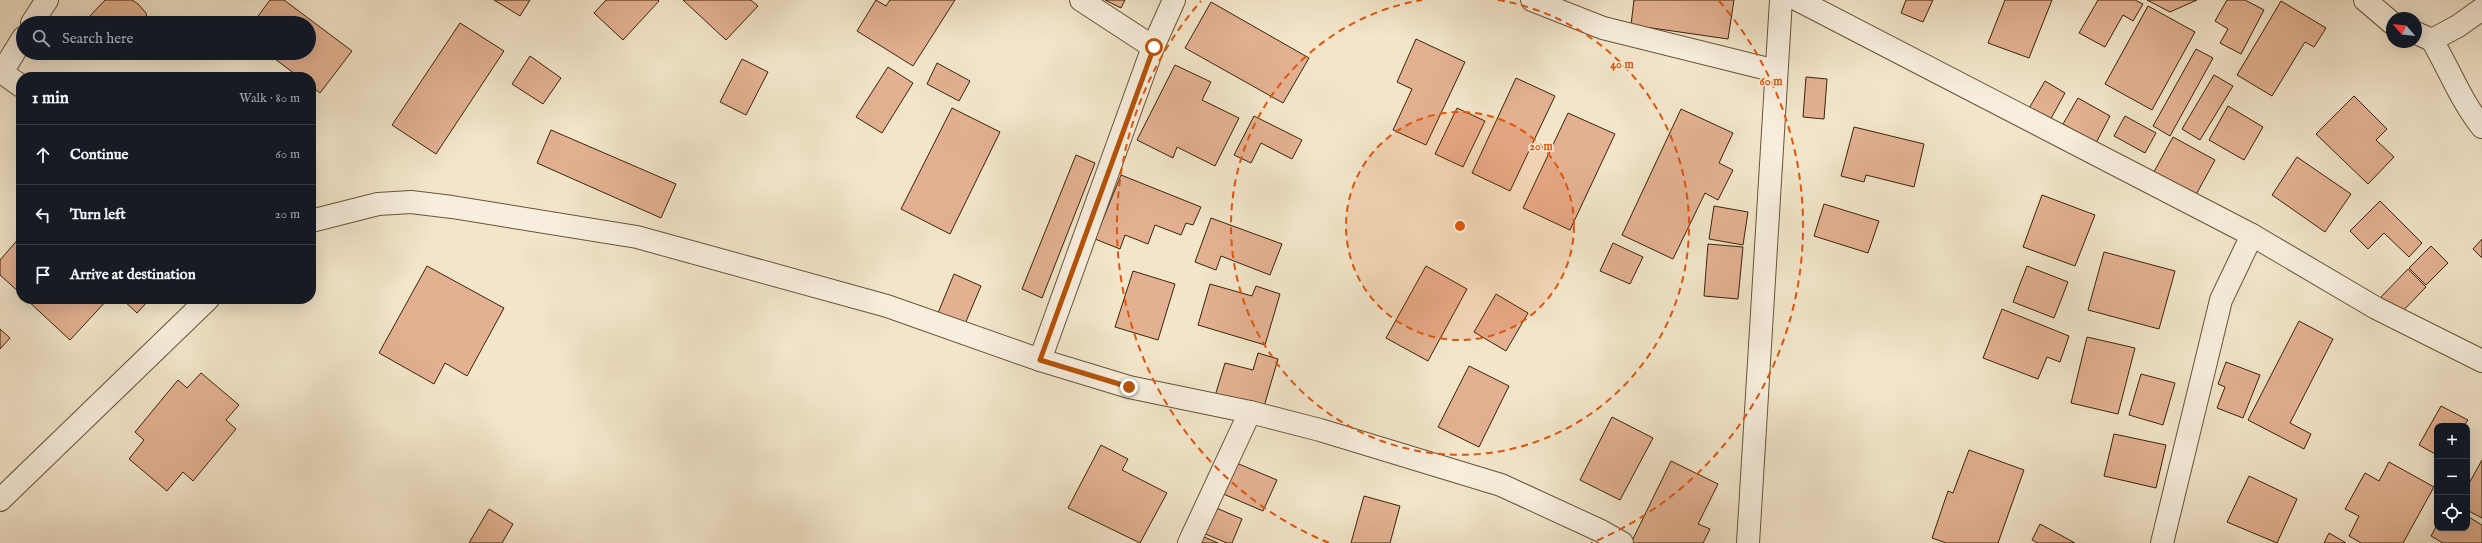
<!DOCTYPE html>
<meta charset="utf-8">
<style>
:root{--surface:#171b24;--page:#20242c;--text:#f1f3f6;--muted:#9ea1a6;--line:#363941}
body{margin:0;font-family:"IM FELL English",serif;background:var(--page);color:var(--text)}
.controls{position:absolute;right:12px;bottom:12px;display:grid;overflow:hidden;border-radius:8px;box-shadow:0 4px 16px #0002}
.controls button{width:36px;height:36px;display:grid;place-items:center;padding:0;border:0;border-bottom:1px solid var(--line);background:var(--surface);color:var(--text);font:20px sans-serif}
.compass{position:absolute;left:2386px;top:12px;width:36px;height:36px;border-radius:50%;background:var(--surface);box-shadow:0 4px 16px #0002;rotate:298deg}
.stop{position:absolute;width:12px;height:12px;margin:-9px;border:3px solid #b45309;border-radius:50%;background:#fff}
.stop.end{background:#b45309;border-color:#fff;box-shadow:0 1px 4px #0008}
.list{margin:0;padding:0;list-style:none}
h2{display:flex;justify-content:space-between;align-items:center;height:52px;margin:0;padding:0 16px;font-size:17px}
h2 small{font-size:13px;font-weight:400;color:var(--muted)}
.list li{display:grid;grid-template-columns:26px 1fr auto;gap:12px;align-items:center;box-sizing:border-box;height:60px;padding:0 16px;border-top:1px solid var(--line)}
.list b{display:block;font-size:15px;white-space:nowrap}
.list em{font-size:13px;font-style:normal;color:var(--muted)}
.icon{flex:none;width:22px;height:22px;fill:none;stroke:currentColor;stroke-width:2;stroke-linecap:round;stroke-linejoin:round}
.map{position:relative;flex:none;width:2482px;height:543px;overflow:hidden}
.search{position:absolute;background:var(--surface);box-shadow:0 4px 16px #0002;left:16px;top:16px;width:300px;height:44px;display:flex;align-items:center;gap:10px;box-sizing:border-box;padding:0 14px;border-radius:22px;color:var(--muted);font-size:15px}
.panel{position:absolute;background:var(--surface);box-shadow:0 4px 16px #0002;left:16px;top:72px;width:300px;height:232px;border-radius:16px}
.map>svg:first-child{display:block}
.building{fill:#e3b192;stroke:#392406}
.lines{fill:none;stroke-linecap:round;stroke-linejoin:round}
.street-casing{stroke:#675437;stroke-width:24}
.street{stroke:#f7eedd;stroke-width:22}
.route{stroke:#b45309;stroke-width:5}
.ring{fill:none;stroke:#df560c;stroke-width:2;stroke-dasharray:7 5}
.centre{fill:#df560c;stroke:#f7eedd;stroke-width:2}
.ring-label{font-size:12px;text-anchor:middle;font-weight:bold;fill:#df560c;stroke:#f7eedd;stroke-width:3;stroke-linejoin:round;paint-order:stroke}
</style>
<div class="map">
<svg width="2482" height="543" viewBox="0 0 2482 543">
<rect width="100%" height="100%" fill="#f2e5ca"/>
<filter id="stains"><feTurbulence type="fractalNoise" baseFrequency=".005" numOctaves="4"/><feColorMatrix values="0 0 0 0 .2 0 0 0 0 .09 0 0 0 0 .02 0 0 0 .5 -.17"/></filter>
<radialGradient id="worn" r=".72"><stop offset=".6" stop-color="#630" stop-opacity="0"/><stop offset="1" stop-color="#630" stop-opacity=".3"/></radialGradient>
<g class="building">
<path d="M105,0H132L138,4L146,13L148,23H90V16Z"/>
<path d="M270,0H284L352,51L320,93L311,86V77H299L267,53H309V23H253Z"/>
<path d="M494,0H530L520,16Z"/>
<path d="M606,0H658L659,1L623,40L594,13Z"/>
<path d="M683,0H751L758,6L726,40Z"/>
<path d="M876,0L886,6L890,0H955L913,66L857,31Z"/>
<path d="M1105,0H1125L1121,8Z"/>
<path d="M1634,0H1734L1728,39L1631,25Z"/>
<path d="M1906,0H1933L1923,22L1901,13Z"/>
<path d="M2005,0H2052L2029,58L1988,43Z"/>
<path d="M2098,0H2135L2143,4L2133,21L2123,15L2105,47L2079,33Z"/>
<path d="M2147,0H2197L2170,12Z"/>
<path d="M2227,0H2245L2264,10L2241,54L2220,43L2228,29L2215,21Z"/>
<path d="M2281,1L2326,28L2314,47L2305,42L2272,96L2237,75Z"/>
<path d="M1211,2L1309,58L1283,103L1185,48Z"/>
<path d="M2148,6L2195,32L2152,110L2105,84Z"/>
<path d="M460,23L504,51L436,154L392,125Z"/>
<path d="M1416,39L1465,62L1426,145L1393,130L1412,89L1397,82Z"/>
<path d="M2196,49L2213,58L2170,136L2153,126Z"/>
<path d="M530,56L561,78L543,104L512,84Z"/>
<path d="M742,59L768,72L746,115L720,102Z"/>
<path d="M937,63L970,81L959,101L927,84Z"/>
<path d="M1175,65L1211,82L1202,100L1239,118L1215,166L1177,147L1173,158L1137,140Z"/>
<path d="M888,67L913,83L882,133L856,117Z"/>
<path d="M2214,75L2233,86L2200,140L2182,129Z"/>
<path d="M1806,77L1827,79L1824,119L1803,117Z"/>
<path d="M1516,78L1555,96L1510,191L1472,173Z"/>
<path d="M2045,81L2065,93L2049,122L2028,110Z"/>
<path d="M2354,96L2387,129L2376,140L2394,157L2368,184L2316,134Z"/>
<path d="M2078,98L2110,116L2096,143L2063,124Z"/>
<path d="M2228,106L2263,127L2244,160L2209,140Z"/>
<path d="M952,108L1000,132L950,234L901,209Z"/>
<path d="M1457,108L1485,121L1463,167L1435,154Z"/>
<path d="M1681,109L1733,133L1719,163L1733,170L1718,200L1705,193L1673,259L1622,235Z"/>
<path d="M1568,113L1615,134L1570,230L1523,208Z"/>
<path d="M1254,116L1302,140L1292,159L1261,143L1251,163L1234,155Z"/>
<path d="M2125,116L2156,133L2145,153L2114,136Z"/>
<path d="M1854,127L1924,144L1914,187L1866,175L1864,182L1841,176Z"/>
<path d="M551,130L676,184L661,218L537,163Z"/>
<path d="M2173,137L2215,160L2192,202L2150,179Z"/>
<path d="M1076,155L1095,163L1042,298L1022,289Z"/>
<path d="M2297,157L2351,194L2325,232L2272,195Z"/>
<path d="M1121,175L1201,207L1193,225L1186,223L1181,235L1155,225L1148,244L1125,235L1120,249L1095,239Z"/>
<path d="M2042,195L2095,215L2075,266L2023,247Z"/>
<path d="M2380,201L2422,243L2409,257L2384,233L2368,249L2350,231Z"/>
<path d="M1824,204L1879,221L1868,253L1814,236Z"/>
<path d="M1714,206L1748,212L1743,245L1709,239Z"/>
<path d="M1211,218L1282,244L1270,275L1221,256L1216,270L1195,262Z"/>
<path d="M21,236V294L0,275V260Z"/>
<path d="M2482,239V258L2473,249Z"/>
<path d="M1613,243L1643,257L1630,284L1600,271Z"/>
<path d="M1708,244L1743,247L1738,299L1704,296Z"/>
<path d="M2431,246L2448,263L2426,285L2409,268Z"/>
<path d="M2104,252L2175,271L2159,329L2088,310Z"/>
<path d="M427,266L504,308L467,376L445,363L434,384L379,353Z"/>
<path d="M1426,266L1467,289L1428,361L1386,338Z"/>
<path d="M2027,266L2068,282L2054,318L2013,302Z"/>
<path d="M2408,269L2426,287L2398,316L2380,298Z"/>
<path d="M1133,271L1175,284L1158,340L1115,327Z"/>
<path d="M954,274L981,286L965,324L938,313Z"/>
<path d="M1210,284L1252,296L1256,286L1280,294L1265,345L1198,325Z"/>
<path d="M1496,294L1528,313L1506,351L1474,332Z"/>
<path d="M26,299H108L70,340Z"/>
<path d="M122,299H150L137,313Z"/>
<path d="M2002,309L2069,336L2060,362L2047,357L2038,379L1983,358Z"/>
<path d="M2299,321L2333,339L2290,423L2311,434L2304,449L2248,420Z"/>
<path d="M0,329L10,338L0,349Z"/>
<path d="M2087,337L2135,348L2118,414L2071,403Z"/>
<path d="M1258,353L1278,359L1263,410L1215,396L1225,363L1253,370Z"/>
<path d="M2226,362L2260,375L2243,418L2217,408L2225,387L2218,384Z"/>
<path d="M1469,366L1509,386L1479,447L1438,427Z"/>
<path d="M201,373L239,405L226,420L236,429L193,481L183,472L167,491L129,459L144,440L135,432L178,380L187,388Z"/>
<path d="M2141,374L2175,383L2163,425L2129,415Z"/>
<path d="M2441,406L2468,420L2464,426H2437V455L2419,445Z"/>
<path d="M1612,417L1653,438L1620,500L1580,480Z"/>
<path d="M2114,434L2166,445L2156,488L2104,476Z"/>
<path d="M1101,445L1128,459L1122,470L1167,493L1140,543L1068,508Z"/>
<path d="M1969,450L2024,470L1998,543H1946L1932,538L1948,491L1953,493Z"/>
<path d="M2482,460V518L2467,510V487Z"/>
<path d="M1671,461L1718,484L1698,524L1710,529L1703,543H1631Z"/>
<path d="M1234,462L1277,480L1263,511L1221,493Z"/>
<path d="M2389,462L2434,487L2403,543H2361L2349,536L2359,516L2345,509L2365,473L2379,481Z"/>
<path d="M2249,476L2297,499L2277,543L2227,522Z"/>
<path d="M1364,496L1400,506L1390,543H1351Z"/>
<path d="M1214,507L1242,519L1232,543H1227L1203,533Z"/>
<path d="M489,509L513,524L502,543H469Z"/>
<path d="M2467,516L2482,525V543H2443L2431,536L2437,525V528H2467Z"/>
<path d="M2040,524L2075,543H2038L2032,540Z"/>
<path d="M2329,533L2346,543H2324Z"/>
<path d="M1202,536L1218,543H1199Z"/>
</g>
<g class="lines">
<g class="street-casing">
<g id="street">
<path d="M1081,0L1153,47"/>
<path d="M1532,0L1603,28L1776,71"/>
<path d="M1798,0L2252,235L2376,308L2482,361"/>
<path d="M2365,0L2392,23"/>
<path d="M32,23L47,0"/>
<path d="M2416,33L2432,40L2458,26L2482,9"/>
<path d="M2432,40C2449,69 2461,101 2482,127"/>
<path d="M0,71L21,86"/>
<path d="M2,72L23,38"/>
<path d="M311,221L378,204L411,202L452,207L637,237L887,306L1040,360L1129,387L1250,412L1320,430L1501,485L1601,531L1622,543"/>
<path d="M1040,360L1153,47L1174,0"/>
<path d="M0,500L208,299"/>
<path d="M1189,543L1250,412"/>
<path d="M1748,543L1781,0"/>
<path d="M2162,543L2221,300L2252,235"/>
</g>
</g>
<use href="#street" class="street"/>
</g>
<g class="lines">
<path class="route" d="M1129,387L1040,360L1154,47"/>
</g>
<circle cx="1460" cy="226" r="114" fill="#df560c" fill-opacity=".12"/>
<g class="ring">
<circle cx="1460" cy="226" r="114"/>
<path d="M1498 0A229 229 0 1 1 1422 0"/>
<path d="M1329 543A343 343 0 0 1 1201 1M1719 1A343 343 0 0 1 1591 543"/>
</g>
<circle cx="1460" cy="226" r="6" class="centre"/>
<g class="ring-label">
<text x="1622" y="68">40 m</text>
<text x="1771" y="85">60 m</text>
<text x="1541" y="150">20 m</text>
</g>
<rect width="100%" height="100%" filter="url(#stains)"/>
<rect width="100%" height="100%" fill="url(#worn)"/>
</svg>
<div class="controls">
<button>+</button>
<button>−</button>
<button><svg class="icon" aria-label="locate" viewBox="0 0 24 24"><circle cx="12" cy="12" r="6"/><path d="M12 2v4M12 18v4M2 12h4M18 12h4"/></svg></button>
</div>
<svg class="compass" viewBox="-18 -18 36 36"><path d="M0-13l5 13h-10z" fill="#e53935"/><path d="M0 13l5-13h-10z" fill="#9ea1a6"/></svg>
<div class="stop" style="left:1154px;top:47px"></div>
<div class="stop end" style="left:1129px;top:387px"></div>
<div class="search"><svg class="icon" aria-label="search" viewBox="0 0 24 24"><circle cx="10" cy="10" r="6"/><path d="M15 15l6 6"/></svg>Search here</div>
<section class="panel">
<h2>1 min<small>Walk · 80 m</small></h2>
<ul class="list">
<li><svg class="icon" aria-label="ahead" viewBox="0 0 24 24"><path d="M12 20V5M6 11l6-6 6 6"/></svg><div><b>Continue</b></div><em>60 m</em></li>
<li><svg class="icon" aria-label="left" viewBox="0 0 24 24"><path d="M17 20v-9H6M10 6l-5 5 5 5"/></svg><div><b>Turn left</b></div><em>20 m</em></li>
<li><svg class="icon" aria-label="arrive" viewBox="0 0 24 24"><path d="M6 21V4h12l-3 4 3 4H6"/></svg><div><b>Arrive at destination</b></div></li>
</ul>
</section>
</div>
